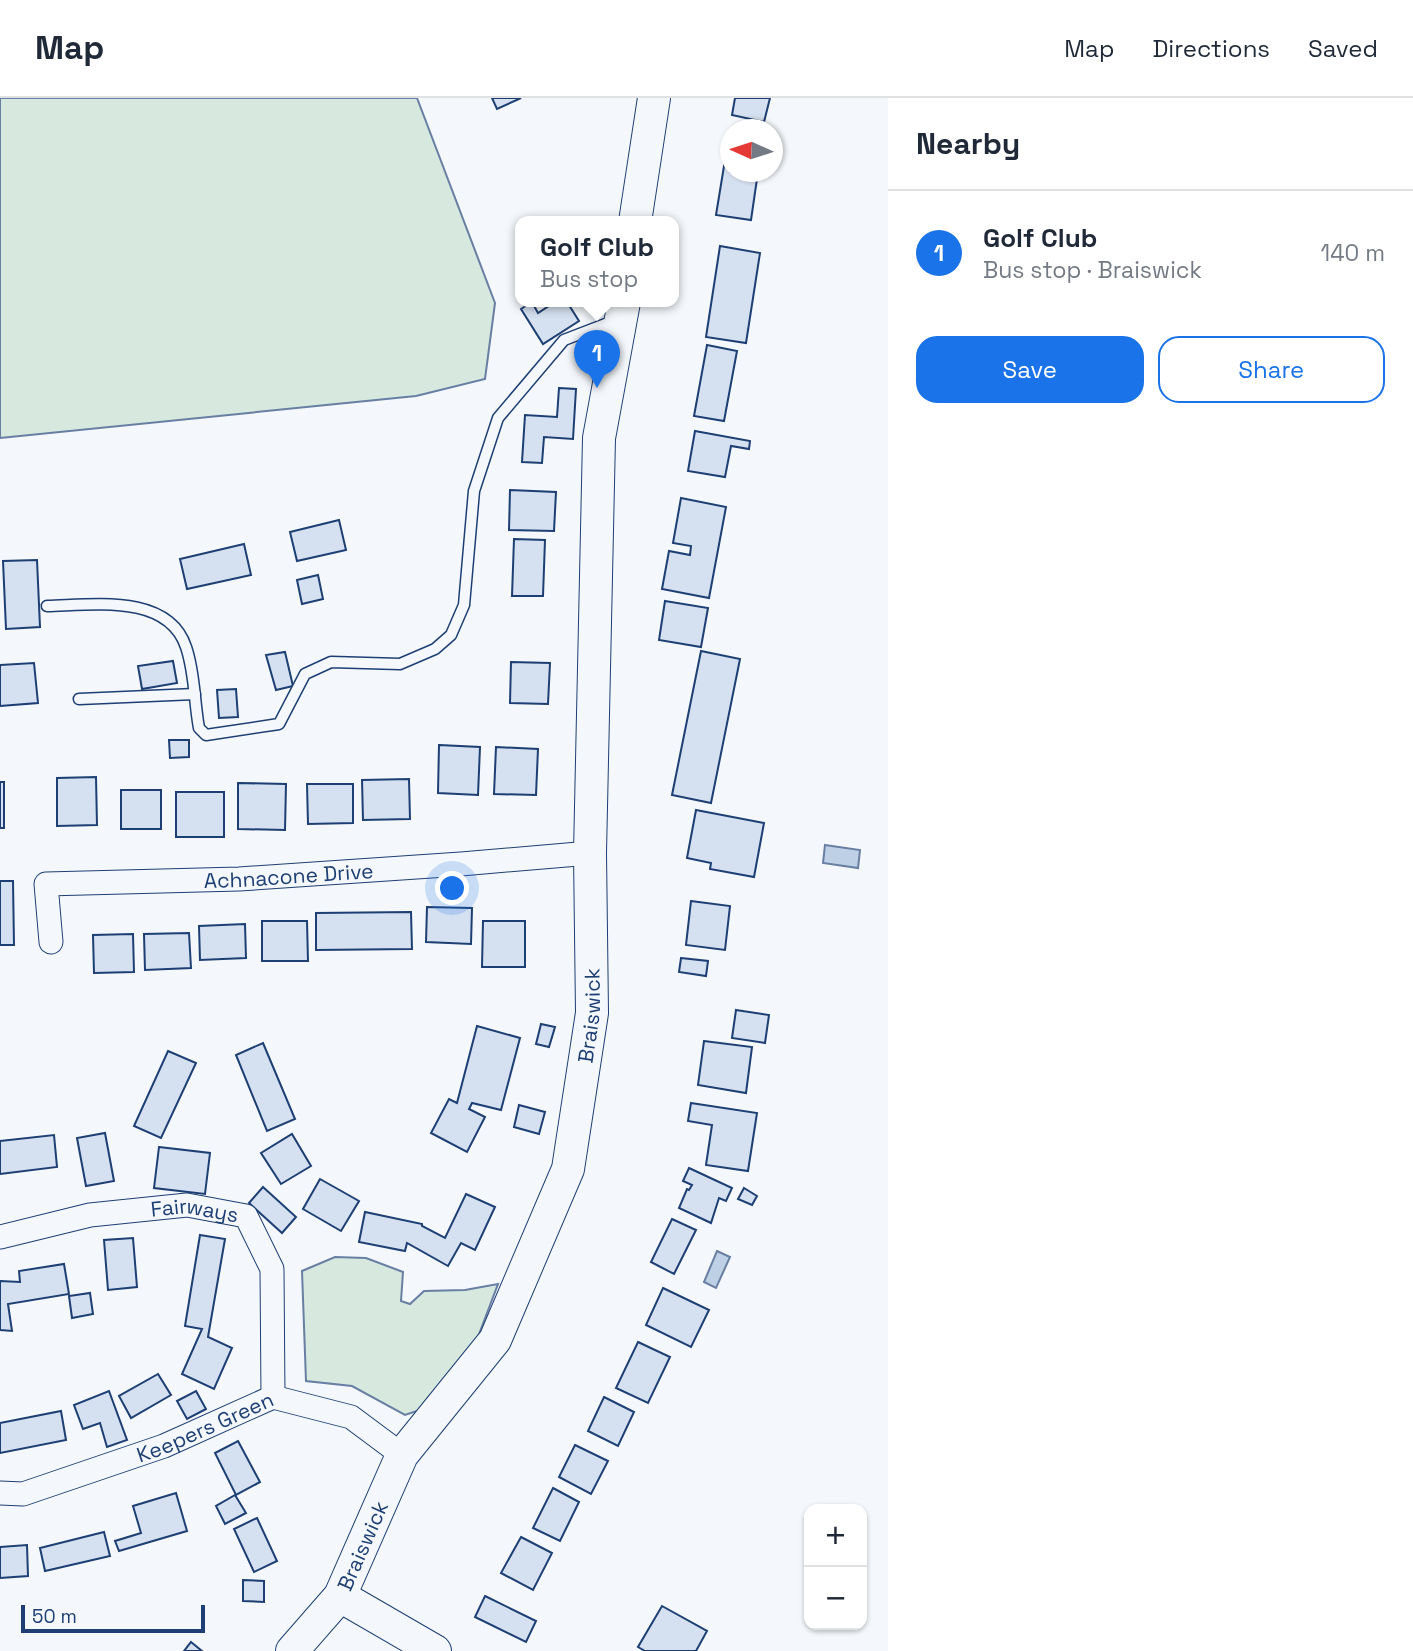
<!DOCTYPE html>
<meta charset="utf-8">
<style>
:root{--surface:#fff;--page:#f6f6f7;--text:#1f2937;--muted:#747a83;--line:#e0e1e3;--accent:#1a73e8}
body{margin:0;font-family:"Space Grotesk",sans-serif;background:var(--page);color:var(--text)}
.controls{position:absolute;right:21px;bottom:21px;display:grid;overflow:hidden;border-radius:14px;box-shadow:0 2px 5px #0004}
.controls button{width:63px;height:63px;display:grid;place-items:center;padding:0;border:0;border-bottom:2px solid var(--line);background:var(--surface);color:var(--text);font:35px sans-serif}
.compass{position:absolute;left:720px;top:21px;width:63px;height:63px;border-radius:50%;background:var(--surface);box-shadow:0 2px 5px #0004;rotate:273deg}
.scale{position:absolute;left:21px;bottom:18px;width:184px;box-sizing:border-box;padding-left:7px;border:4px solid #1d3f73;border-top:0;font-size:19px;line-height:24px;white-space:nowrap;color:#1d3f73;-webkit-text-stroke:5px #f4f7fb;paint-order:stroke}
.you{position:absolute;left:453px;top:791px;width:24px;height:24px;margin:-18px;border:5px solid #fff;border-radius:50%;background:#1a73e8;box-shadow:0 0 0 10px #1a73e833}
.badge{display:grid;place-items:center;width:46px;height:46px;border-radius:50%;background:var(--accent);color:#fff;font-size:23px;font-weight:700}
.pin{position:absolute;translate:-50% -58px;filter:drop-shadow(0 2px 4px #0008)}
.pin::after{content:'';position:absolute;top:37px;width:24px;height:21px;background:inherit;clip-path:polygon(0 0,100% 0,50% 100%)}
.popup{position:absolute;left:515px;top:118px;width:164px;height:91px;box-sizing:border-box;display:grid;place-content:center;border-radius:14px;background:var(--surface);filter:drop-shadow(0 2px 5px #0005);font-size:23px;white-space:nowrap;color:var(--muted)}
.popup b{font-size:26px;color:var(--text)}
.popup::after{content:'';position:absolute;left:50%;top:100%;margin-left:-14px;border:14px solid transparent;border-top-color:var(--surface)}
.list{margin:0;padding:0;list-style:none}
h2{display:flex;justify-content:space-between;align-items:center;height:91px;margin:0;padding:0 28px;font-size:30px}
h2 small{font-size:23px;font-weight:400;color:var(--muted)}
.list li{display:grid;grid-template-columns:46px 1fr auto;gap:21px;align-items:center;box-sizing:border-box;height:126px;padding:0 28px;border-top:2px solid var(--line)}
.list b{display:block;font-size:26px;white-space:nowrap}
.list p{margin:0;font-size:23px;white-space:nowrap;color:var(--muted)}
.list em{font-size:23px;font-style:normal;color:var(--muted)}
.actions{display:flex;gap:14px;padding:21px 28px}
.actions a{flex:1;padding:16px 0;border:2px solid var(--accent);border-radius:21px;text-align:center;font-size:24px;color:var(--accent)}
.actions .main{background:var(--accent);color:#fff}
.map{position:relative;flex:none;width:888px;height:1553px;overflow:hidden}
header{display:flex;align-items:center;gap:42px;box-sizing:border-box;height:98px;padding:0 35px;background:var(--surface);border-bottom:2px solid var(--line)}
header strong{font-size:33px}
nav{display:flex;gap:38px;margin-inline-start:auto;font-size:24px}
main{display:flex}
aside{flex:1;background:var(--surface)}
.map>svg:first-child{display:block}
.green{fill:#d7e8df;stroke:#687fa3;stroke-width:2}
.water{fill:#bed0e5;stroke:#687fa3;stroke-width:2}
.building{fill:#d5e0f0;stroke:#1d3f73;stroke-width:2}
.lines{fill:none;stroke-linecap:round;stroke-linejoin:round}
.lane-casing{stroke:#1d3f73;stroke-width:13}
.street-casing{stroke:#1d3f73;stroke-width:25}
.secondary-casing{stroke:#1d3f73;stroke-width:34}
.lane{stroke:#f4f7fb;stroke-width:10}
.street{stroke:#f4f7fb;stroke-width:23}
.secondary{stroke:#f4f7fb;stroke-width:32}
.labels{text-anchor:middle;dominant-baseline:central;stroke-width:5;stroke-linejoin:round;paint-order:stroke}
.street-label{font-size:21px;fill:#1d3f73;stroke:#f4f7fb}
</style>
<header>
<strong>Map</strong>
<nav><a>Map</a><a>Directions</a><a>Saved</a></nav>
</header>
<main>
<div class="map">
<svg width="888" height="1553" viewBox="0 0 888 1553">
<rect width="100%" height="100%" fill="#f4f7fb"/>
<g class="green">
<path d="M0,0H417L495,205L485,281L416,298L0,340Z"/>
<path d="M335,1159L366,1160L403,1174L401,1203L410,1206L424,1193L465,1192L498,1186L473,1252L429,1309L405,1317L352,1288L306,1283L302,1173Z"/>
</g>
<g class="water">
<path d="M825,747L860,752L858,770L823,765Z"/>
<path d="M717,1153L730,1159L716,1190L704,1184Z"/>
</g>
<g class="building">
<path d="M492,0H521L497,11Z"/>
<path d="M735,0H770L764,24L732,17Z"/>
<path d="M725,62L730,63V74H758L751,122L716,117Z"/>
<path d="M720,148L760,155L746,245L706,239Z"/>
<path d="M532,204L538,215L555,204H567L579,223L543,246L521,211Z"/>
<path d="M707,247L737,253L724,323L694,318Z"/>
<path d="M559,290L576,291L573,341L544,339L542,365L522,364L525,317L557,319Z"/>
<path d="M695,333L750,343L749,351L731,348L725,379L688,373Z"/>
<path d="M510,392L556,394L554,433L509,432Z"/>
<path d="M681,400L726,409L709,500L662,491L669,453L690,457L691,448L673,445Z"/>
<path d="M339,422L346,452L297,463L290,434Z"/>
<path d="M514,441L545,442L543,498H512Z"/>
<path d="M244,446L251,477L187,491L180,461Z"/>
<path d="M37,462L40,529L6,531L3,463Z"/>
<path d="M318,477L323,501L302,506L297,482Z"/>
<path d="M665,503L708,510L701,549L659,542Z"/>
<path d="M701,553L740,561L711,705L672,697Z"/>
<path d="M285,554L293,588L276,592L266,557Z"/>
<path d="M173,563L177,585L142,591L138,568Z"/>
<path d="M511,564L550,565L548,606L510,605Z"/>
<path d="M34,565L38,605L0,608V567Z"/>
<path d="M236,591L238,619L219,620L217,592Z"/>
<path d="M169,642H189V659L170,660Z"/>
<path d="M439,647L480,649L478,697L438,695Z"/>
<path d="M496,649L538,651L536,697L494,696Z"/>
<path d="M96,679L97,727L57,728V680Z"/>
<path d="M409,681L410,721L363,722L362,682Z"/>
<rect x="0" y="684" width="4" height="46"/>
<path d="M238,685L286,686L285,732L238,731Z"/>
<path d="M307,686H353V725L308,726Z"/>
<rect x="121" y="692" width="40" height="39"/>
<rect x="176" y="694" width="48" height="45"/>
<path d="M696,712L764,725L754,779L710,771L711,765L687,760Z"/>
<path d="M0,783H13L14,847H0Z"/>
<path d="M691,803L730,808L725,852L686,847Z"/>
<path d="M427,809L472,810L471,846L426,844Z"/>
<path d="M411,814L412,851L316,852V815Z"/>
<path d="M262,823H307L308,863H262Z"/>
<path d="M483,823H525V869H482Z"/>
<path d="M245,826L246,860L200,862L199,828Z"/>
<path d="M189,835L191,870L145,872L144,836Z"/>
<path d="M133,836L134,874L94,875L93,837Z"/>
<path d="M681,860L708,863L706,878L679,874Z"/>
<path d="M736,912L769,917L765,945L732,940Z"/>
<path d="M541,926L555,929L549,949L536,946Z"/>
<path d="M477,928L520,940L501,1012L472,1005L469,1011L485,1019L467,1054L431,1035L449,1001L457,1005Z"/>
<path d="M704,943L752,949L746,995L698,987Z"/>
<path d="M263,945L295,1021L267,1033L236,957Z"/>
<path d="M168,953L196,965L161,1040L134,1028Z"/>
<path d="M691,1005L757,1015L748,1073L706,1067L712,1027L688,1023Z"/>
<path d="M519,1007L545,1014L539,1036L514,1029Z"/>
<path d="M105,1035L114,1083L86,1088L77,1040Z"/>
<path d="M292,1036L311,1068L281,1086L261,1055Z"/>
<path d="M54,1037L57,1069L0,1076V1043Z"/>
<path d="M159,1049L210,1055L205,1096L154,1090Z"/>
<path d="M689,1070L732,1090L726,1103L719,1100L711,1125L679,1110L687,1091L689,1092L692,1087L683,1083Z"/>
<path d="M320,1081L359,1103L341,1133L303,1111Z"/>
<path d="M263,1089L296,1119L282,1135L249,1105Z"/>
<path d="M744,1090L757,1098L752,1107L738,1101Z"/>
<path d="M466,1096L495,1109L475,1152L461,1145L448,1168L407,1145L405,1153L359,1144L365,1114L422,1126V1128L445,1140Z"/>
<path d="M672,1121L696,1132L674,1176L651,1164Z"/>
<path d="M200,1137L225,1141L208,1239L232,1250L214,1291L182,1276L202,1231L185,1228Z"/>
<path d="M133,1140L137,1189L108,1192L104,1142Z"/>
<path d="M64,1166L69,1196L8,1206L12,1233L0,1232V1183L20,1184L19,1173Z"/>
<path d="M663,1190L709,1212L691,1249L646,1227Z"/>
<path d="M90,1195L93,1216L72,1220L69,1198Z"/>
<path d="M638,1244L670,1259L648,1305L616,1290Z"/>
<path d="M158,1276L171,1297L131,1320L119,1298Z"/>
<path d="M109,1293L127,1342L107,1349L100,1325L83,1331L74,1307Z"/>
<path d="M196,1293L206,1311L187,1321L177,1303Z"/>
<path d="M604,1299L634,1314L618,1348L588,1333Z"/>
<path d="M61,1313L66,1342L0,1355V1325Z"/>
<path d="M238,1343L260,1384L236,1397L215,1355Z"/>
<path d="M575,1347L608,1363L591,1396L559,1379Z"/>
<path d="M553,1390L579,1404L560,1443L533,1430Z"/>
<path d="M176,1395L187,1433L119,1453L115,1443L141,1435L133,1408Z"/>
<path d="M235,1397L246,1415L225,1426L216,1408Z"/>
<path d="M257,1420L277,1463L254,1474L234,1431Z"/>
<path d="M104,1434L110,1458L45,1473L40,1450Z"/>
<path d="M521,1439L552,1455L533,1492L501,1475Z"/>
<path d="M27,1447L28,1478L0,1480V1449Z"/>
<path d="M243,1482L264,1483V1504L243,1503Z"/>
<path d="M485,1498L536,1523L526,1544L475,1519Z"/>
<path d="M662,1508L707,1533L696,1553H645L638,1549Z"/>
<path d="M191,1544L202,1553H184Z"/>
</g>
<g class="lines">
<g class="lane-casing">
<g id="lane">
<path d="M47,508C92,507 168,495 186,549C195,575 194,603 199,630L206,637L279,626L305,576L331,564L400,566L435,551L451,537L464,507L474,393L498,320L564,242L616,222"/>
<path d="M79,601L195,596"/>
</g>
</g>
<g class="street-casing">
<g id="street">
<path id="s1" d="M51,844L46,786L239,781L461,766L590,755"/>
<path id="s2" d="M0,1139L90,1117L187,1107L246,1118L272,1171L273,1299"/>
<path id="s3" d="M0,1395L23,1396L164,1348L273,1299L351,1319L402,1357"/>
</g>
</g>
<g class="secondary-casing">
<g id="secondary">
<path d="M635,124L654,0"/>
<path d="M340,1498L435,1553"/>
<path id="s4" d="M292,1553L340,1498L402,1357L495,1242L568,1071L592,915L590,755L599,340L624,204"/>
</g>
</g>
<use href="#lane" class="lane"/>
<use href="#street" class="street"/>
<use href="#secondary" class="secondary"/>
</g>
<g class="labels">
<g class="street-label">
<text stroke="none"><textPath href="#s1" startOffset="301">Achnacone Drive</textPath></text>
<text stroke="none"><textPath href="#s4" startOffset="716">Braiswick</textPath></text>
<text stroke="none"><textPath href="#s2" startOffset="198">Fairways</textPath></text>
<text stroke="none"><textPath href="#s3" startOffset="217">Keepers Green</textPath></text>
<text stroke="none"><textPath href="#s4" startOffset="128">Braiswick</textPath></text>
</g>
</g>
</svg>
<div class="controls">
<button>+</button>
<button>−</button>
</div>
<svg class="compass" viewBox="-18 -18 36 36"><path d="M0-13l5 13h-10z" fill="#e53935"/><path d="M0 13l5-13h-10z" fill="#747a83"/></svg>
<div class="scale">50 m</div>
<div class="you"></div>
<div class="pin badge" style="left:597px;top:290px">1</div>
<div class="popup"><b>Golf Club</b>Bus stop</div>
</div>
<aside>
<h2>Nearby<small></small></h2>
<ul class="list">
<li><span class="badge">1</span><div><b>Golf Club</b><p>Bus stop · Braiswick</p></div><em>140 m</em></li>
</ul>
<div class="actions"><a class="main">Save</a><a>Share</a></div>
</aside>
</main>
